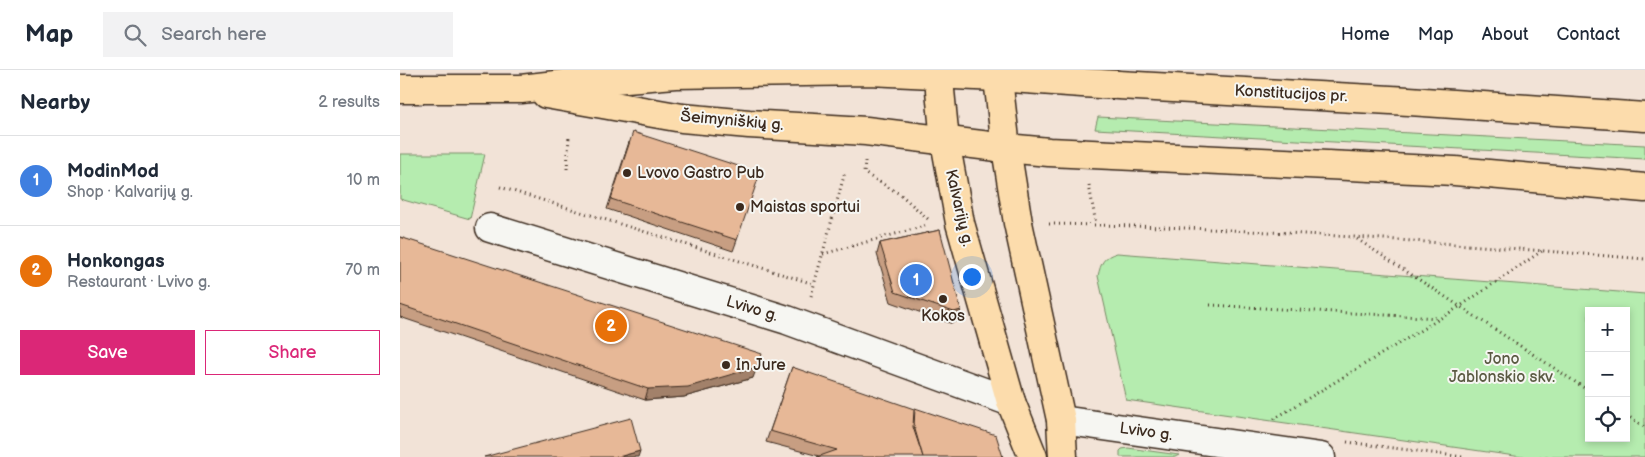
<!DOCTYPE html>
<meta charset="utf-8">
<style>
:root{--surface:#fff;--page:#f2f2f3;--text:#1f2937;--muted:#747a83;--line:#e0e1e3;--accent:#db2777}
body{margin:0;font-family:"Balsamiq Sans",sans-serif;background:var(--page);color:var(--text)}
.controls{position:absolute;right:15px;bottom:15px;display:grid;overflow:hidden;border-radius:0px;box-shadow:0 2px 8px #0003}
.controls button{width:45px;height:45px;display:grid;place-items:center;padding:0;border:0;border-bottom:1px solid var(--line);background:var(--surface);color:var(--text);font:25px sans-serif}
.you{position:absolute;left:571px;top:206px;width:18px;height:18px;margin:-12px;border:4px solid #fff;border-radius:50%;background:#1a73e8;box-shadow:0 0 0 8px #1a73e833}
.badge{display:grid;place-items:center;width:32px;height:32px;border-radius:50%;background:var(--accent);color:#fff;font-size:16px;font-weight:700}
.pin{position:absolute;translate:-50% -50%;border:2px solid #fff;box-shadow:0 1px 5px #0006}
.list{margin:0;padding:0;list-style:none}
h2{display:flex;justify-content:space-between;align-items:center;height:65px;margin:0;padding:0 20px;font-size:21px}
h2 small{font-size:16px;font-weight:400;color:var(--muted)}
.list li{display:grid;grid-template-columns:32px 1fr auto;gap:15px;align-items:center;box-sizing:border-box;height:90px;padding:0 20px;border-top:1px solid var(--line)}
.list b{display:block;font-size:19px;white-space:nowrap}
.list p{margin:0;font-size:16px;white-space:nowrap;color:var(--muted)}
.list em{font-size:16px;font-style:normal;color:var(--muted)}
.actions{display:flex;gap:10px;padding:15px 20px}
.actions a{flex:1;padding:11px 0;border:1px solid var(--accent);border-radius:0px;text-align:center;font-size:18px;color:var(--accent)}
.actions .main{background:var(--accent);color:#fff}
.icon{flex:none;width:28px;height:28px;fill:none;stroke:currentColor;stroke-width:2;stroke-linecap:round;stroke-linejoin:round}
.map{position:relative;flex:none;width:1245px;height:387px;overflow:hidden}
header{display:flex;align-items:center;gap:30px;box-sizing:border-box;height:70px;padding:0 25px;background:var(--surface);border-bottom:1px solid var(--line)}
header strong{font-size:24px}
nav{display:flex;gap:28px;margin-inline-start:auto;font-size:18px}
.search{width:350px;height:45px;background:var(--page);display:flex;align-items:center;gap:12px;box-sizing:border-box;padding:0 18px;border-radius:0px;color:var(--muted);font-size:19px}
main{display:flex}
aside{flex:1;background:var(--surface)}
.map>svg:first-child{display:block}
.green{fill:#b5ecaf;stroke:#788b66;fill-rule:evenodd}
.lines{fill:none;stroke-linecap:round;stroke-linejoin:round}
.minor-casing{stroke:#3b2a1e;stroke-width:31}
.primary-casing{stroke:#3b2a1e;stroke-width:31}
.path{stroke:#3b2a1e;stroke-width:3;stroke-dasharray:1 4;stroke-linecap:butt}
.minor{stroke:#f6f6f2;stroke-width:28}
.primary{stroke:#fcdcac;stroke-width:28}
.wall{fill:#c79e82;stroke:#3b2a1e}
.shaded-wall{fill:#a2816a;stroke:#3b2a1e}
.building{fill:#e7b897;stroke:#3b2a1e}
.poi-dot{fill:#3b2a1e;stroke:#f6f6f2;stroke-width:2}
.labels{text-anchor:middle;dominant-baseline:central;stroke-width:4;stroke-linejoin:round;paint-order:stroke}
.street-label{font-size:16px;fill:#3b2a1e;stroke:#f6f6f2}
.poi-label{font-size:16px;fill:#3b2a1e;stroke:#f6f6f2;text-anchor:start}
.park-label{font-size:16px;fill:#5a5a42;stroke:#f6f6f2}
</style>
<header>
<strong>Map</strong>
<div class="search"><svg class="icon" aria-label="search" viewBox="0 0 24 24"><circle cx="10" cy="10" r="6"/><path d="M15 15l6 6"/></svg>Search here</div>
<nav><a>Home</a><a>Map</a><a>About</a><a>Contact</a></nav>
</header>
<main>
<aside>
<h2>Nearby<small>2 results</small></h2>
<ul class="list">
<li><span class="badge" style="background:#3f7fe0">1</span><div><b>ModinMod</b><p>Shop · Kalvarijų g.</p></div><em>10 m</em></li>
<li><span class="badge" style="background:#e8710a">2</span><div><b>Honkongas</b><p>Restaurant · Lvivo g.</p></div><em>70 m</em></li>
</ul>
<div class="actions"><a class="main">Save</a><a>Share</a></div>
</aside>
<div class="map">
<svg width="1245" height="387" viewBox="0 0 1245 387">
<rect width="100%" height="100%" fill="#f2e3d7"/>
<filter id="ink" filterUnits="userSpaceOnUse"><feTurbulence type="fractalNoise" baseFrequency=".02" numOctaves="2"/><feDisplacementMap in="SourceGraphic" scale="10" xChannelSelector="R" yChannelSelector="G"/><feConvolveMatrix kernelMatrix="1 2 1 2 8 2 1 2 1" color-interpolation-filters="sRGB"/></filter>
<g filter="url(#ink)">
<g class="green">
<path d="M698,47L1245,75V89L695,59Z"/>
<path d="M0,84H85L70,149L0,129Z"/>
<path d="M717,183L1245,224V387H1122L726,330L698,206C701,193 703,187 717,183ZM1189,241H1226V368H1189Z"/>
<path d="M728,378L779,385L775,387H720V381L722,379Z"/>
</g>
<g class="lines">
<g class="minor-casing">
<g id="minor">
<path d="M90,158L387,250L611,332"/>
<path d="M661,350L921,387"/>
</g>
</g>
<g class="primary-casing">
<g id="primary">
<path d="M538,0L545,71L560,153L611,332L633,387"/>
<path d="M597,0L606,78L618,153L661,350L663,387"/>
<path d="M0,19H121L190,11L275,4L469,1L597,7L682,13L1009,31L1245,47"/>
<path d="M146,24L282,48L349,54L466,61L606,78L649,82L1055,101L1245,118"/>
</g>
</g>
<g class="path">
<path d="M465,91L464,103L500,124L528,149"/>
<path d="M167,99L169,67"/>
<path d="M689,115L696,154"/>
<path d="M100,117L414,214"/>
<path d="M649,154C848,157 1047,173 1245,189"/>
<path d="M957,169L1189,321"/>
<path d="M423,184L528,155"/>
<path d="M411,226L445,102"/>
<path d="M810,235L1039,248"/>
<path d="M1226,345L1245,357"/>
<path d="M874,349L1059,237L1142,181"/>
<path d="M947,372L1063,387"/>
</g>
<use href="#minor" class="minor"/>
<use href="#primary" class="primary"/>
</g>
<g class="wall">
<path d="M229,72L337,170L333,181L207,139Z"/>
<path d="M540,160L557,251L550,253L491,232L477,184L480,173Z"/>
<path d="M0,167L353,308L284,327L245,330L0,247Z"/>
<path d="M392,297L603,387L419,386L366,372Z"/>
</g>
<g class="shaded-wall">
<path d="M561,240L557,251L550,253L554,242Z"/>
<path d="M357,297L353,308L284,327L245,330L248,319Z"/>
<path d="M240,381L238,387H218Z"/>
</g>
<g class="building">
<path d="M233,62L360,103L337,170L211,129Z"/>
<path d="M540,160L561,240L554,242L495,222L480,173Z"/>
<path d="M0,167L362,284L357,297L288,317L248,319L0,235Z"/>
<path d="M392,297L514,339L513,357L523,387H417L437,380L370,361Z"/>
<path d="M515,338L596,365L603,387H523L514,356Z"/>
<path d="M231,348L240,381L218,387H84Z"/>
</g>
</g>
<g class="poi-dot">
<circle cx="227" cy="103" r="5"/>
<circle cx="340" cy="137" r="5"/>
<circle cx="543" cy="229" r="5"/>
<circle cx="326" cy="295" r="5"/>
</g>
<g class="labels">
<g class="street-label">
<text transform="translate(891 24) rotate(3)">Konstitucijos pr.</text>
<text transform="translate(332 51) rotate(5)">Šeimyniškių g.</text>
<text transform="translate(559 138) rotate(77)">Kalvarijų g.</text>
<text transform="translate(352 239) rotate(17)">Lvivo g.</text>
<text transform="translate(746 362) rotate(8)">Lvivo g.</text>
</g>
<g class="poi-label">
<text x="237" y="103">Lvovo Gastro Pub</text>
<text x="350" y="137">Maistas sportui</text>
<text x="543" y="246" text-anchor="middle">Kokos</text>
<text x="336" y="295">In Jure</text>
</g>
<g class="park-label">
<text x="1102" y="289">Jono<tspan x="1102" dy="18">Jablonskio skv.</tspan></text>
</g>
</g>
</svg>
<div class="controls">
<button>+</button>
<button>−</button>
<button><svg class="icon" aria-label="locate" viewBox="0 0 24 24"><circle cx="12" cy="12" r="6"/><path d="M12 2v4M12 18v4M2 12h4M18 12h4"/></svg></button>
</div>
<div class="you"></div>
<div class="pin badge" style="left:516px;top:210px;background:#3f7fe0">1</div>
<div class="pin badge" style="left:211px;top:256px;background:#e8710a">2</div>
</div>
</main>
